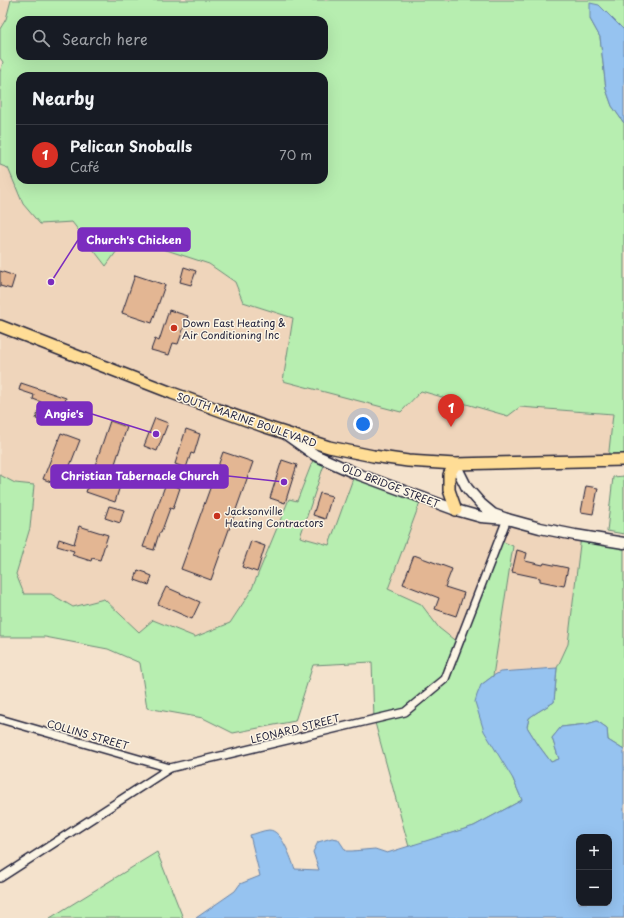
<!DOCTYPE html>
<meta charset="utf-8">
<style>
:root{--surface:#171b24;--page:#20242c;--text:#f1f3f6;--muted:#9ea1a6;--line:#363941;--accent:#d93025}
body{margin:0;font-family:"Playpen Sans",sans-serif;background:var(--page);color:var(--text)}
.controls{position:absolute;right:12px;bottom:12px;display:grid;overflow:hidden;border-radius:8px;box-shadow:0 4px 16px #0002}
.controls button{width:36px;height:36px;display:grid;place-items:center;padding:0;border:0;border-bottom:1px solid var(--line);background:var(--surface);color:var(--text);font:20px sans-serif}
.you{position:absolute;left:363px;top:424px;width:14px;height:14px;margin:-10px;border:3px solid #fff;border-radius:50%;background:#1a73e8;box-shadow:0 0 0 6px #1a73e833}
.badge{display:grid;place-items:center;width:26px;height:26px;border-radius:50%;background:var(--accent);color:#fff;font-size:13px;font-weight:700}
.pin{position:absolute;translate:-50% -33px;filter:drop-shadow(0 1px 2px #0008)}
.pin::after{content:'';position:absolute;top:21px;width:14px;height:12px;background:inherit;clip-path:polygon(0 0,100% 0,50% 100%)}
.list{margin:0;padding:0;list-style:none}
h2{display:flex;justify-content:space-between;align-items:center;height:52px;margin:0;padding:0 16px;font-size:17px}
h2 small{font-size:13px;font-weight:400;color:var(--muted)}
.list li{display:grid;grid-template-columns:26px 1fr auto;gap:12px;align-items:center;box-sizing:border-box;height:60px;padding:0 16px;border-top:1px solid var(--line)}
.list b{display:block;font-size:15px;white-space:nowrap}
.list p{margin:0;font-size:13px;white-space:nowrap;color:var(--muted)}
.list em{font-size:13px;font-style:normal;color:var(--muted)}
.icon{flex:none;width:22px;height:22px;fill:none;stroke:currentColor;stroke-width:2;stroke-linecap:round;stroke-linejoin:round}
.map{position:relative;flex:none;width:624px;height:918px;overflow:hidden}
.search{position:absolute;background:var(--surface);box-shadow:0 4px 16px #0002;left:16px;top:16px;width:312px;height:44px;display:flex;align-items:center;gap:10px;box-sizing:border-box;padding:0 14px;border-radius:12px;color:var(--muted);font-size:15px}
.panel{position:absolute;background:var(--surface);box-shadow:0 4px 16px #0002;left:16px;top:72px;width:312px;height:112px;border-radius:12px}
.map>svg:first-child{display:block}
.built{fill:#efd5bb}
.green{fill:#b7eeb0;stroke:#6c8876;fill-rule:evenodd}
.water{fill:#96c3f0;stroke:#6883a8;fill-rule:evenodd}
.building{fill:#e3b693;stroke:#22223b}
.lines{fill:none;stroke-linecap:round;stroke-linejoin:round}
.minor-casing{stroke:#22223b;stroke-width:10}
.secondary-casing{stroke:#22223b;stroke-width:13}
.primary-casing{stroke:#22223b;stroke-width:14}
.minor{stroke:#fcf5e5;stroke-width:7}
.secondary{stroke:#fcf5e5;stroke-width:10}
.primary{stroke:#ffdd96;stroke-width:11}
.poi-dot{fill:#c8321e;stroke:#fcf5e5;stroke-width:1.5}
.labels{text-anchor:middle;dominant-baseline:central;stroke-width:3;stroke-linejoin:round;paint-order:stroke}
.poi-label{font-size:10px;fill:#22223b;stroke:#fcf5e5;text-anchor:start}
.street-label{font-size:10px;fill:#22223b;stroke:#fcf5e5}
.leader{fill:none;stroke:#7b2cbf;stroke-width:1.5}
.callout-dot{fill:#7b2cbf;stroke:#fcf5e5;stroke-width:1.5}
.callout{fill:#7b2cbf;stroke:#7b2cbf;stroke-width:1.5}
.callout-label{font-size:11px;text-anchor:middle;font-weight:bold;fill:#fff}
</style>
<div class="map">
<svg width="624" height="918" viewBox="0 0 624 918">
<rect width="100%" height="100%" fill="#f4e2cc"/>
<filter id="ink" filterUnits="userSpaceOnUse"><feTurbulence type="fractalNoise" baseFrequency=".025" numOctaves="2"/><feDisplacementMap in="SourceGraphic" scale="8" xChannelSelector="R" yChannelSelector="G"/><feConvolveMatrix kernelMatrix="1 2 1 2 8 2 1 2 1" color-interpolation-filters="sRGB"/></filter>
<g filter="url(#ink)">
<g class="built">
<path d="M0,0H11L6,19L0,29Z"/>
<path d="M0,165L8,168L23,204L72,222L106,266L127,237L209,264L235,282L243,302L293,318L283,381L421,391L507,416L520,407L614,415L608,460L416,462L284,433L315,455L297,501L289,499L251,591L230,623L195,637L153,620L139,633L104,599L73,607L51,594H24L16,574L30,528L34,486L15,483L0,475Z"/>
<path d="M326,459L355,473L329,546L299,537Z"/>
<path d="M422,497L456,510L581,536L568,644L557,668L500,672L493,676L513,546L499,540L459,643L439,628L421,604L388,589Z"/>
</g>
<g class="green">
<path d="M11,0H624V30L599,5L590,19L600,37L606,89L612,106L624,123V460H608L613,414L520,407L508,416L421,391L401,412L283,381L293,318L243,302L235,282L209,264L127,237L106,266L72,222L40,224L23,204L8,168L0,165V72L3,62L0,58V29L6,19ZM20,20H324V56H20ZM20,76H324V180H20Z"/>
<path d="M315,455L326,459L300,537L329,545L355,473L422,497L388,589L421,604L439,628L458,643L499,540L513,546L493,676L481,685L513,779L522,800L474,826L409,847L374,719L372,662L313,665L295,721L233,733L203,718L147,708L140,663L108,649L45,637H0V475L15,483L34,485L30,528L16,574L24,594H51L73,607L104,599L139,632L153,620L195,637L230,623L251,591L289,499L297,501Z"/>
<path d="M624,476V534L607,531L613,477Z"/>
<path d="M581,536L624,543V750L608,740L607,728L597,721L587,724L561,727L552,738L559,759L551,762L539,746L527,727L529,718L536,713L554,702L557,668L568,644Z"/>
<path d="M157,852L183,918H50Z"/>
</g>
<g class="water">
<path d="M590,3L599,5L624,30V123L612,106L606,89L600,37L590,19Z"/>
<path d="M557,668L554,702L536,713L529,718L527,727L539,746L551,762L559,759L552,738L561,727L587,724L597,721L607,728L608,740L624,750V918H196L235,891L240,884L260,876L250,835C255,834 264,830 269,830C282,830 291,859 295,869L319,870L313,852L318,842L332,838L338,839L346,851H352L375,849L387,853L474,826L522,800L513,779L484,731L475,702L477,695L481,685L493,676L500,672ZM579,837H609V903H579Z"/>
</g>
<g class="building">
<path d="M184,267L196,271L191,285L180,282Z"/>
<path d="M0,271L15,276L11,289L0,286Z"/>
<path d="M135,275L165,285L152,323L122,313Z"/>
<path d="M169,310L188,316L178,344L173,343L169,355L151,350L155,339L159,341Z"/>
<path d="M21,383L66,398L63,409L48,404L43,421L36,419L41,402L33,399L34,395L19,390Z"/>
<path d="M155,418L168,423L157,451L144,446Z"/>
<path d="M110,421L127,427L109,482L120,486L115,502L86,492Z"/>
<path d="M186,429L200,434L194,454L191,453L186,468L175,464Z"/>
<path d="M61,433L80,440L62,486L43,479Z"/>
<path d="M223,452L253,462L211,580L181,569Z"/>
<path d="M282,460L297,465L285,503L270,498Z"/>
<path d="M166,483L180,488L173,509L170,508L161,533H159L154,550L143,547Z"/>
<path d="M586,486L598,488L593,514L581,512Z"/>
<path d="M320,493L332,496L325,519L313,515Z"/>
<path d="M109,506L124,510L120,523L105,518Z"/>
<path d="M79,526L108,535L100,560L92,558L91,561L72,555L74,551L57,546L59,539L74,544Z"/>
<path d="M251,541L265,546L257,572L242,567Z"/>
<path d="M517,550L527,553L525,561L543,565L544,563L568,568L564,586L540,581V578L512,572Z"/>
<path d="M414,555L452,569L445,587L464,593L456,616L435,609L439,598L403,584Z"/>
<path d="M138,570L147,573V574L152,576L149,585L135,580Z"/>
<path d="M166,587L200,602L192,619L158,604Z"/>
</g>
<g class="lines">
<g class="minor-casing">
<g id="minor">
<path d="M0,719L170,768"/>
<path d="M0,878L170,768L405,712L445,679L507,519"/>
</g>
</g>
<g class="secondary-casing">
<g id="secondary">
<path d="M287,435L315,455L355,473L456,510L481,517L507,519"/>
<path d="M455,464L467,488L481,504L493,514L507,519L540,528L575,535L624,543"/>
</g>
</g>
<g class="primary-casing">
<g id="primary">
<path d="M0,326L172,393L263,426L329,447L373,456L408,461L455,464L624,460"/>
<path d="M455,464L449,475V490L456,510"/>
</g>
</g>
<use href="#minor" class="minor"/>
<use href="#secondary" class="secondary"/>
<use href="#primary" class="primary"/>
</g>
</g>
<g class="poi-dot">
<circle cx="174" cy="328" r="4"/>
<circle cx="217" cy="516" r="4"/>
</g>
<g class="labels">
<g class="poi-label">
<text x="182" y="322">Down East Heating &amp;<tspan x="182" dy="12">Air Conditioning Inc</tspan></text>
<text x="225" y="510">Jacksonville<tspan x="225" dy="12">Heating Contractors</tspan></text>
</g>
<g class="street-label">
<text transform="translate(247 419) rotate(19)">SOUTH MARINE BOULEVARD</text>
<text transform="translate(391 485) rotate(21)">OLD BRIDGE STREET</text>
<text transform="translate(295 728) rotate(-14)">LEONARD STREET</text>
<text transform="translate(88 734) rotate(16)">COLLINS STREET</text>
</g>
</g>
<path class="leader" d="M51 282L78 240M156 434L92 414M284 482L228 476"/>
<g class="callout-dot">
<circle cx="51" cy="282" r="4"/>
<circle cx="156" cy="434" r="4"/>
<circle cx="284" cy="482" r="4"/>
</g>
<g class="callout">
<rect x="78" y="228" width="112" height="23" rx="4"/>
<rect x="37" y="402" width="55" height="23" rx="4"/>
<rect x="51" y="465" width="177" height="23" rx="4"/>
</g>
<g class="callout-label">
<text x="134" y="244">Church's Chicken</text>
<text x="64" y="418">Angie's</text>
<text x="140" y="480">Christian Tabernacle Church</text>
</g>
</svg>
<div class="controls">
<button>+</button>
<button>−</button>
</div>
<div class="you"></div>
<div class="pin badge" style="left:451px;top:427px">1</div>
<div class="search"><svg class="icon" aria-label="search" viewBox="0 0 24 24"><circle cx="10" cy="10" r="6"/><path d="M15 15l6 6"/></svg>Search here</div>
<section class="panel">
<h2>Nearby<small></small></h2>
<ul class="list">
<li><span class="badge">1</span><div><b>Pelican Snoballs</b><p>Café</p></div><em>70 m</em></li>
</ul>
</section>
</div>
